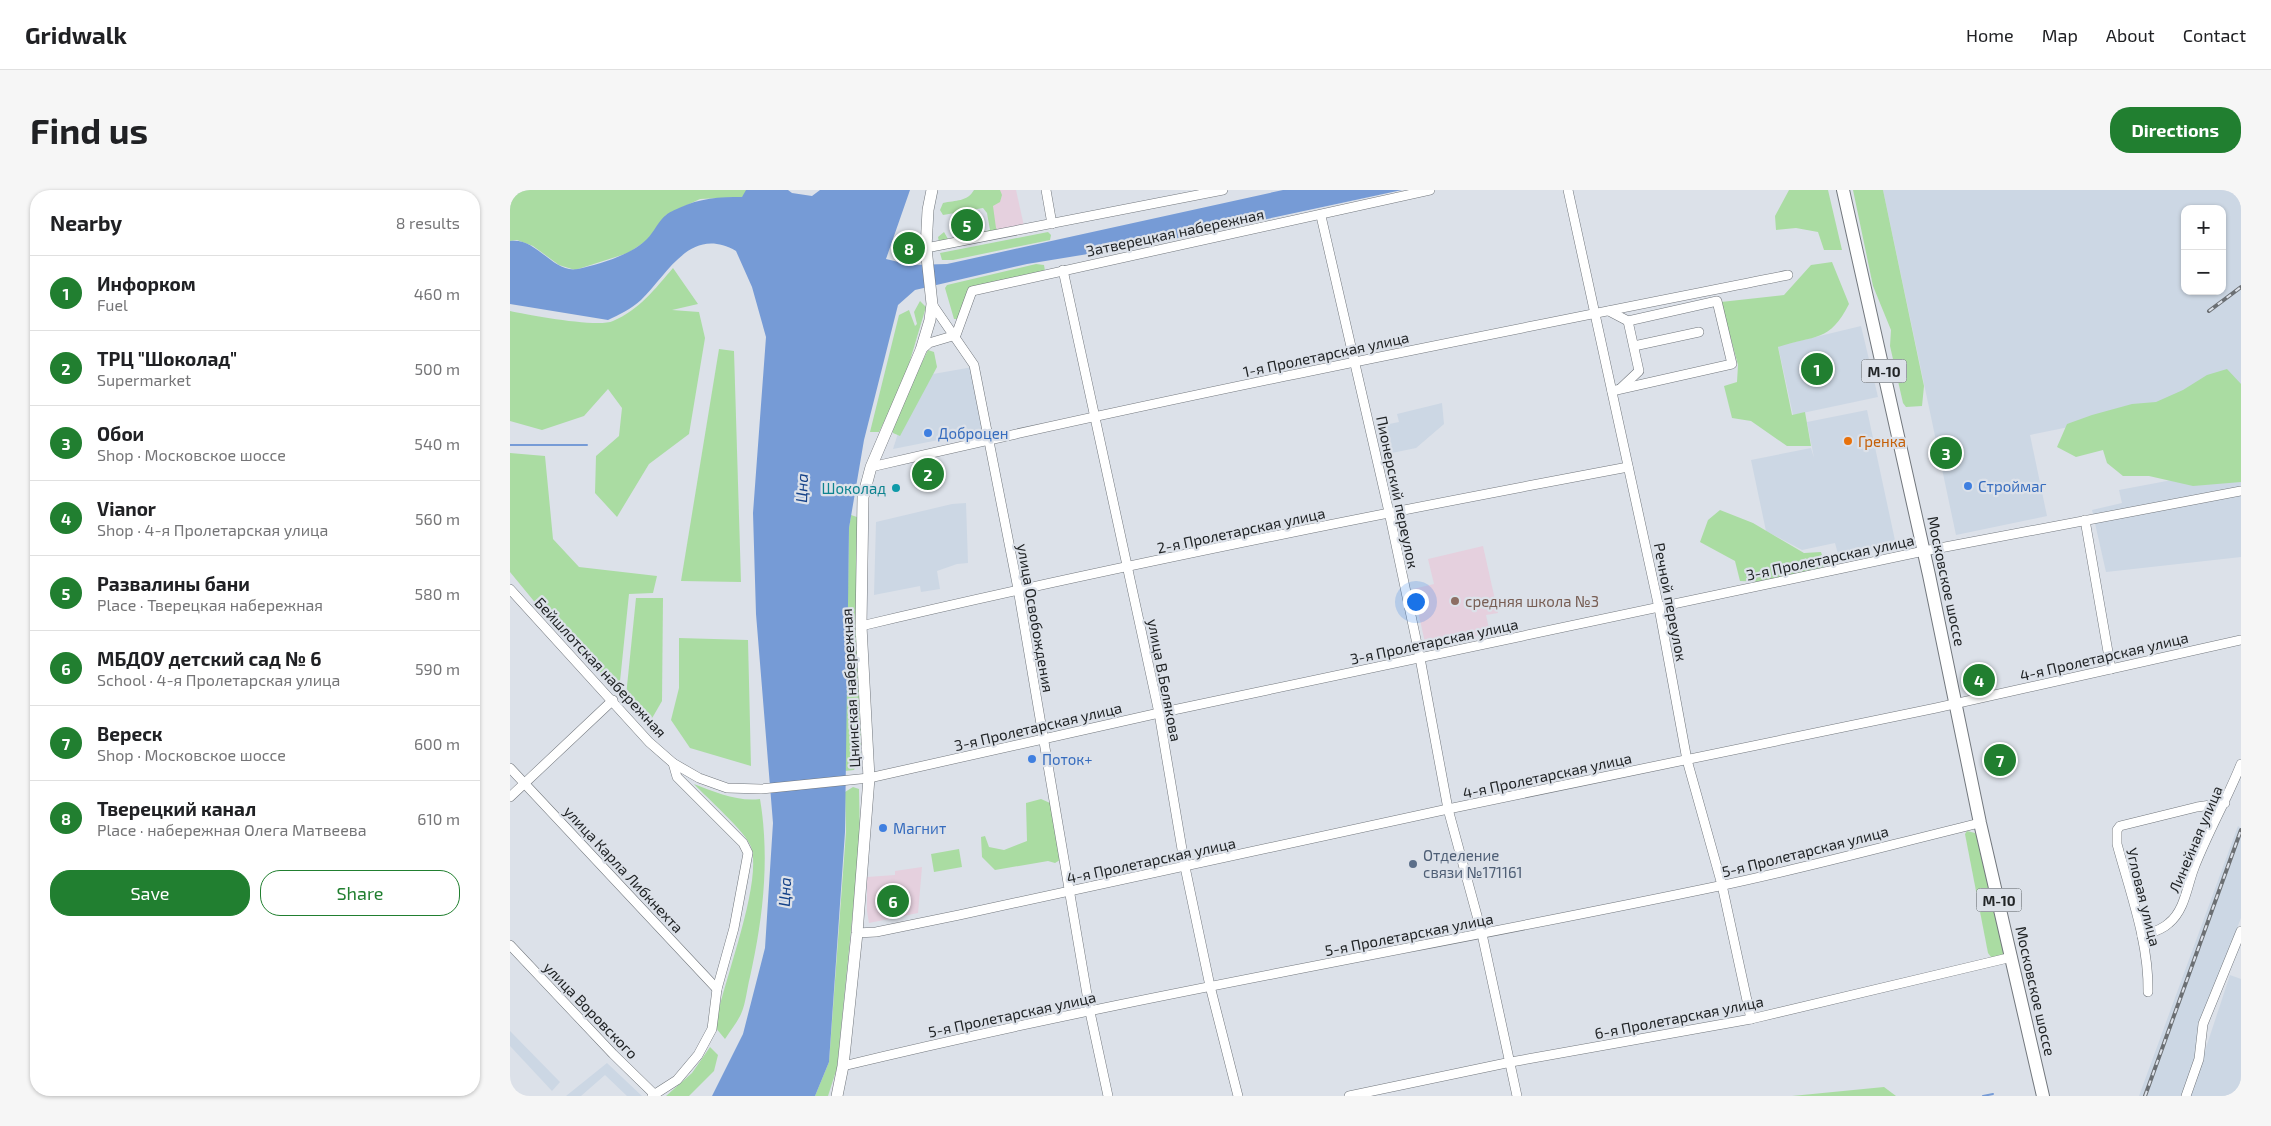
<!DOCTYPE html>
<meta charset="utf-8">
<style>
:root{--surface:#fff;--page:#f6f6f6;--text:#202124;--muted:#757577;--line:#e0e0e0;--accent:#217f30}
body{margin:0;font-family:"Exo 2",sans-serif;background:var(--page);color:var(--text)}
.controls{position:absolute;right:15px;top:15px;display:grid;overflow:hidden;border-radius:10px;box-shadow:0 1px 4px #0004}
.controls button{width:45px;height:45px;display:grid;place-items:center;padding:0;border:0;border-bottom:1px solid var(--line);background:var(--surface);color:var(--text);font:25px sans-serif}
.you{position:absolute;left:905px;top:411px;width:18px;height:18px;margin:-12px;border:4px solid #fff;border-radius:50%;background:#1a73e8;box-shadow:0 0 0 8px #1a73e833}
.badge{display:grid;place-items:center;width:32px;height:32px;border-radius:50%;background:var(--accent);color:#fff;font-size:16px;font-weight:700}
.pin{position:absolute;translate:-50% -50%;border:2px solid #fff;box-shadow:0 1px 5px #0006}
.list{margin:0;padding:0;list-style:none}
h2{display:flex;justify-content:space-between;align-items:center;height:65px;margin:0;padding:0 20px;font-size:21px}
h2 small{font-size:16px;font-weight:400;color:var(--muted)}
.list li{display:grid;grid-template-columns:32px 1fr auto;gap:15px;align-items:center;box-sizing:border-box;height:75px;padding:0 20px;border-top:1px solid var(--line)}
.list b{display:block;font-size:19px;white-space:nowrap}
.list p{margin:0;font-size:16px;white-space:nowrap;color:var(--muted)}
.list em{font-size:16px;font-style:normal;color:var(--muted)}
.actions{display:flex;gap:10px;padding:15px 20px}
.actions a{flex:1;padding:11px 0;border:1px solid var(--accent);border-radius:20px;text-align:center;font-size:18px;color:var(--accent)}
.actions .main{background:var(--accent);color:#fff}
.map{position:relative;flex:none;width:1731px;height:906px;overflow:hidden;border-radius:20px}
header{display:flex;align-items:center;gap:30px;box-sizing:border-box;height:70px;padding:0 25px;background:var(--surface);border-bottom:1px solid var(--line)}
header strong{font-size:24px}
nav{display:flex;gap:28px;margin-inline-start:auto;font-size:18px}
.intro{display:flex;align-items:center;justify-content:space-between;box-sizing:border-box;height:120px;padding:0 30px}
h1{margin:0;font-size:35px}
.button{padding:12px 22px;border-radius:20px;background:var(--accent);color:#fff;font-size:18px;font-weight:700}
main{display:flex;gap:30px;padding:0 30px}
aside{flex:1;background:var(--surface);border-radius:20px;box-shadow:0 1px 4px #0004}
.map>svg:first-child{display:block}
.built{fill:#ccd7e4;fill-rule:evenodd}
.education{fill:#e5d0de}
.green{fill:#aadca2}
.water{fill:#769bd6}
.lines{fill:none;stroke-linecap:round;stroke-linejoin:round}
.stream{stroke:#769bd6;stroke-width:2}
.minor-casing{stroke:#72777d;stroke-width:10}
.major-casing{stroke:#72777d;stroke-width:12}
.highway-casing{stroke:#72777d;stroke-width:14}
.minor{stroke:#fff;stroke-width:9}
.major{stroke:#fff;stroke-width:11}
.highway{stroke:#fff;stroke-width:12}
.rail-casing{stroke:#6b6f73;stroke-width:4}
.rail{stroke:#dce1e9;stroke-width:2;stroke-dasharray:5.5;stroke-linecap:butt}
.shop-dot{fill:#3f7fe0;stroke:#dce1e9;stroke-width:2}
.food-dot{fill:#e8710a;stroke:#dce1e9;stroke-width:2}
.culture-dot{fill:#0f9aa8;stroke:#dce1e9;stroke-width:2}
.education-dot{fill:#8d6e63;stroke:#dce1e9;stroke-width:2}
.service-dot{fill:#5c6f8a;stroke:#dce1e9;stroke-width:2}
.labels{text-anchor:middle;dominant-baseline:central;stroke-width:4.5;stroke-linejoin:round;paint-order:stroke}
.shield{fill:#dce1e9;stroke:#595d60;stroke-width:1}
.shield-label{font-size:14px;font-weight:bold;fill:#212426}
.street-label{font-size:15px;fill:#212426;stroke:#dce1e9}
.shop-label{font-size:15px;fill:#366cbe;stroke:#dce1e9;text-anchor:start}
.food-label{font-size:15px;fill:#c56008;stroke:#dce1e9;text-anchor:start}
.culture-label{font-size:15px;fill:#0d838f;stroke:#dce1e9;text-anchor:end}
.education-label{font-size:15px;fill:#785e54;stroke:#dce1e9;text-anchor:start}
.service-label{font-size:15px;fill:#4e5e75;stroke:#dce1e9;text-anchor:start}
.water-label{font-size:16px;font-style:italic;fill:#154289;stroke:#dce1e9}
</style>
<header>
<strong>Gridwalk</strong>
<nav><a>Home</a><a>Map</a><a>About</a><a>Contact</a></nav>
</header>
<div class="intro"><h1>Find us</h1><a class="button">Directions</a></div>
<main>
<aside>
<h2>Nearby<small>8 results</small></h2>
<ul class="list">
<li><span class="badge">1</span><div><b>Инфорком</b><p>Fuel</p></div><em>460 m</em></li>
<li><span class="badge">2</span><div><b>ТРЦ &quot;Шоколад&quot;</b><p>Supermarket</p></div><em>500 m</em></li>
<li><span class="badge">3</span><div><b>Обои</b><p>Shop · Московское шоссе</p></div><em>540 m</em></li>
<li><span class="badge">4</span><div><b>Vianor</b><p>Shop · 4-я Пролетарская улица</p></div><em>560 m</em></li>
<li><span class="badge">5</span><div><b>Развалины бани</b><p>Place · Тверецкая набережная</p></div><em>580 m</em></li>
<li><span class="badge">6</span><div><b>МБДОУ детский сад № 6</b><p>School · 4-я Пролетарская улица</p></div><em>590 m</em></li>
<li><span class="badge">7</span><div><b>Вереск</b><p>Shop · Московское шоссе</p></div><em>600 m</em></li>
<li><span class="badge">8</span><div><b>Тверецкий канал</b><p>Place · набережная Олега Матвеева</p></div><em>610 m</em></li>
</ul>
<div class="actions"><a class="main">Save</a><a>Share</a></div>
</aside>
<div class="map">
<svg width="1731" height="906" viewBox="0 0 1731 906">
<rect width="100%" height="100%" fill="#dce1e9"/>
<g class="built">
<path d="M1373,0H1731V202L1520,245L1537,326L1446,345ZM1675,19H1712V101H1675Z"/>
<path d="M1351,136L1368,207L1283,225L1268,156Z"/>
<path d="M463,177L474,241L383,259L406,187Z"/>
<path d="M932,213L934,234L906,258L877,264L869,236L889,232L887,224Z"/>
<path d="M1357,220L1386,355L1329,368L1325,353L1292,360L1256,341L1241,270L1301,258L1304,268L1297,232Z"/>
<path d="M1731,277V367L1596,382L1582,320L1612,313L1609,300Z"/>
<path d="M456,313L458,373L447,374L427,381L430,399L411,402L410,396L364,405L366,332L442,314Z"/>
<path d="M1728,636L1731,638V728L1689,834L1685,869L1675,900L1672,906H1629Z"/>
<path d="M1720,785L1731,789V906H1680Z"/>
<path d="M0,841L50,892L42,901L0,856Z"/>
<path d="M97,873L132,906H117L95,885L71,906H56Z"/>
</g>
<g class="education">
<path d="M478,0H506L514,36L481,42Z"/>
<path d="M973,356L988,423L976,425L980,443L916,457L903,399L924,394L918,369Z"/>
<path d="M412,677L408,723L359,733L357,721V687L385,685V681Z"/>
</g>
<g class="green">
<path d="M0,0H254L232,7L190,9L156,25L149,37L136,51L118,63L65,80L49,75L23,56L7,50L0,51Z"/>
<path d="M464,0H490L492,5L490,12L483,16L486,38L488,40L507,36L509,38L429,52L428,47L434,42L438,49H442L480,40L477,23L473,18L433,25L430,20L433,13C446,10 457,12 464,0Z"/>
<path d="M1279,0H1318L1332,60H1314L1308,42L1286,38L1266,40L1265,26Z"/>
<path d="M1343,0H1373L1414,196L1412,216L1396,217L1393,213L1380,156L1381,140L1363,96Z"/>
<path d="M538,42L541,45L540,50L443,70H432L430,63Z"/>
<path d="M1322,72L1339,114C1320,152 1305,145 1268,157L1282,225L1295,222L1301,256H1277L1241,231L1222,228L1214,196L1227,192L1228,175L1211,112L1274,105L1301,75Z"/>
<path d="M526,74L534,75L535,81L463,98L447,129H444L435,98L437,95Z"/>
<path d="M163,78L188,114L162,120L189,122L195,148L179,244L139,274L107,327L85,303L86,266L109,246L112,218L98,199L74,226L32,240L0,231V121C19,125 88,138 103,131C129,120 145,99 163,78Z"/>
<path d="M410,111L416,117L393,194L369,242H360L389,125L399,120L405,136L407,134L404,122Z"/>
<path d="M209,159L224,161L231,392L171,391Z"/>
<path d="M418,160L424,162L427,177L390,246L383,243L381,236Z"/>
<path d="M1717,179L1731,194V292L1683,296L1639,286H1613L1597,273L1593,260L1566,267L1547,257L1557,234L1582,225L1622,214L1646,212L1673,200L1697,185Z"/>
<path d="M0,263L35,266L43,349L69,377L147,386L143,403L119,404L109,501L46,438L0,382Z"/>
<path d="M1210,320L1243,333L1294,363L1311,362L1315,375L1310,379L1255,392L1230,391L1225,371L1190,352L1198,330Z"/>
<path d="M341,325L347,327L351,563L344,580L335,581L339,338Z"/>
<path d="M126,408H153L152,511L141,530L116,506Z"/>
<path d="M169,448L238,450L241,576L180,558L161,530L169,498Z"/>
<path d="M184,594C205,602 228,612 250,609C260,669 253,728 240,787C237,798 236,813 231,824C227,833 220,841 215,849L205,837C212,794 253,694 241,657C237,643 196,607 184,594Z"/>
<path d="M343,597L349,599L350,651L327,878L318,906H305L319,872L336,642L335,602Z"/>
<path d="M531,609L540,613L550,670L545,673L538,671L485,680L472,667L471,647L475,646L479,657L494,660L517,651L516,613Z"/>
<path d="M1457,641L1465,643L1468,649L1494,764L1493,767H1481L1478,763L1455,644Z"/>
<path d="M449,659L452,677L424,682L421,664Z"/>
<path d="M200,857L208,865L204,881L179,906H156L182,883Z"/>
<path d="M1374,897L1386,906H1282Z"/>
</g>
<path class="water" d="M236,0H278L282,3L302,6L310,0H400L376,69L401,75L437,74L773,0H892L645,53L517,74L405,100L388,115L354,250L339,338L335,642L319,872L305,906H202L233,844L255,758L263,633L246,424L243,323L256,147L242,97L226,61C180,35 158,84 131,110C121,119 109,125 98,130L0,114V51C27,47 43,84 68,79C90,74 121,65 137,49C144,42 149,30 156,25C159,22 165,20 169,18C190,8 209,7 232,7Z"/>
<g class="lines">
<g class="stream">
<path d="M0,255H77"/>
<path d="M1473,906L1483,904"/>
</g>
<g class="minor-casing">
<g id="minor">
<path d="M536,0L542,34"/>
<path d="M1058,0L1149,418L1177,570L1212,695L1241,829"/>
<path d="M811,26L879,322L910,468L938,619L972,744L1007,906"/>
<path d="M416,58L713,0"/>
<path d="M553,80L649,523L675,677L700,796L728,906"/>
<path d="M422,114L464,175L508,399L580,822L598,906"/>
<path d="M1099,121L1118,131L1207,111L1222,174L1102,201"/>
<path d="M1124,156L1189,142"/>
<path d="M411,160L419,153L446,145L462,101L920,0"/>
<path d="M1111,198L1129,181L1118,131"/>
<path d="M361,277C665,206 972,146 1278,85"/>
<path d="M1575,330L1601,479"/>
<path d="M0,399L139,552L163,573L189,588L217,598L251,599L359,588L649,523L1414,361L1731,301"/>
<path d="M351,436C605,376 862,325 1118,277"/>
<path d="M0,578L207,799"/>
<path d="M0,607L103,510"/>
<path d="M347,743L366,742L449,725L938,619L1426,518L1731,450"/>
<path d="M1632,746C1641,743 1652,740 1659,733C1675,720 1677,696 1684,678C1698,642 1717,609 1731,574"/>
<path d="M0,755L103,864L144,904"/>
<path d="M1638,802C1639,752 1620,702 1607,654V640L1610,636L1687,617L1715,613"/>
<path d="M333,876C622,806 917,757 1209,696C1296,678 1383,654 1470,633"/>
<path d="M142,906L167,890L188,865L202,839L207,799L224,738L238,663L233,653L167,587L163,573"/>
<path d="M839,906L1001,872L1241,829L1502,767"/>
<path d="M1676,906L1689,869L1693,834L1731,741"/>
</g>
</g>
<g class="major-casing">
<path id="major" d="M327,906L333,876L347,743L359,588L351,436L353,307L361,277L411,160L420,130L422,114L416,58L418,20L422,0"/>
</g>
<g class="highway-casing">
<path id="highway" d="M1333,0L1419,385L1470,633L1533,906"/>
</g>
<use href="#minor" class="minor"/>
<use href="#major" class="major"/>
<use href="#highway" class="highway"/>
<g class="rail-casing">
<g id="rail">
<path d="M1699,121L1731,97"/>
<path d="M1635,906L1731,640"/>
</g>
</g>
<use href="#rail" class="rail"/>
</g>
<g class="shop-dot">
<circle cx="418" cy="243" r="5"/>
<circle cx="1458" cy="296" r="5"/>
<circle cx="522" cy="569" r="5"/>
<circle cx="373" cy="638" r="5"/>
</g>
<circle class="food-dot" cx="1338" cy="251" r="5"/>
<circle class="culture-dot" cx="386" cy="298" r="5"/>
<circle class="education-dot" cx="945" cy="411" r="5"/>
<circle class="service-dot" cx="903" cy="674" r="5"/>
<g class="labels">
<g class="shield">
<rect x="1351.5" y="169.5" width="45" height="23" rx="4"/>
<rect x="1466.5" y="698.5" width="45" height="23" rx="4"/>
</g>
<g class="shield-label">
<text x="1374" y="181">М-10</text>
<text x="1489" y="710">М-10</text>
</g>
<g class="street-label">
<text transform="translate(665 42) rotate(-12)">Затверецкая набережная</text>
<text transform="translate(816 164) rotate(-12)">1-я Пролетарская улица</text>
<text transform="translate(888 302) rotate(78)">Пионерский переулок</text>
<text transform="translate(731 340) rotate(-12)">2-я Пролетарская улица</text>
<text transform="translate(1320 367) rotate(-12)">3-я Пролетарская улица</text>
<text transform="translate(1437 391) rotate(78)">Московское шоссе</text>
<text transform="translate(1161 412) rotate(79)">Речной переулок</text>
<text transform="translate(526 428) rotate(80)">улица Освобождения</text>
<text transform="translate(924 451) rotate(-12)">3-я Пролетарская улица</text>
<text transform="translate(1594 466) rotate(-13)">4-я Пролетарская улица</text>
<text transform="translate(91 477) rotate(47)">Бейшлотская набережная</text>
<text transform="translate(655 490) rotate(79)">улица В.Белякова</text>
<text transform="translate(340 498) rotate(-93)">Цнинская набережная</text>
<text transform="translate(528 536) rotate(-13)">3-я Пролетарская улица</text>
<text transform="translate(1037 585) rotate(-12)">4-я Пролетарская улица</text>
<text transform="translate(1685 649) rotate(-67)">Линейная улица</text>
<text transform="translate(1295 661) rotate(-14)">5-я Пролетарская улица</text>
<text transform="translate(641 670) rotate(-12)">4-я Пролетарская улица</text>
<text transform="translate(114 679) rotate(47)">улица Карла Либкнехта</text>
<text transform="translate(1634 707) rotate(76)">Угловая улица</text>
<text transform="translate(899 744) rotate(-11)">5-я Пролетарская улица</text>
<text transform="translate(1526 801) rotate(77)">Московское шоссе</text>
<text transform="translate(81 820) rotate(46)">улица Воровского</text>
<text transform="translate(502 824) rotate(-12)">5-я Пролетарская улица</text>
<text transform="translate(1169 827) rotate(-11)">6-я Пролетарская улица</text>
</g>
<g class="shop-label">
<text x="428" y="243">Доброцен</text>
<text x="1468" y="296">Строймаг</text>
<text x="532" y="569">Поток+</text>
<text x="383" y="638">Магнит</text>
</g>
<g class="food-label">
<text x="1348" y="251">Гренка</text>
</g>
<g class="culture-label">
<text x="376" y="298">Шоколад</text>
</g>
<g class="education-label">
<text x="955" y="411">средняя школа №3</text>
</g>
<g class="service-label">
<text x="913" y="665">Отделение<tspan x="913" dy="17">связи №171161</tspan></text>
</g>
<g class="water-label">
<text transform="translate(291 298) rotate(-88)">Цна</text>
<text transform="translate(274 702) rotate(-87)">Цна</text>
</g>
</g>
</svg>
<div class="controls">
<button>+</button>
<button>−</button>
</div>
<div class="you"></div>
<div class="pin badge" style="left:1307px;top:179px">1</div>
<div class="pin badge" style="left:418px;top:284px">2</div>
<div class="pin badge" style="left:1436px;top:263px">3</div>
<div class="pin badge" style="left:1469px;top:490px">4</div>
<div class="pin badge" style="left:457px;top:35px">5</div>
<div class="pin badge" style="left:383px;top:711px">6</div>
<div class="pin badge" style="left:1490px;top:570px">7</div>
<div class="pin badge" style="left:399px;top:58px">8</div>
</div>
</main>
